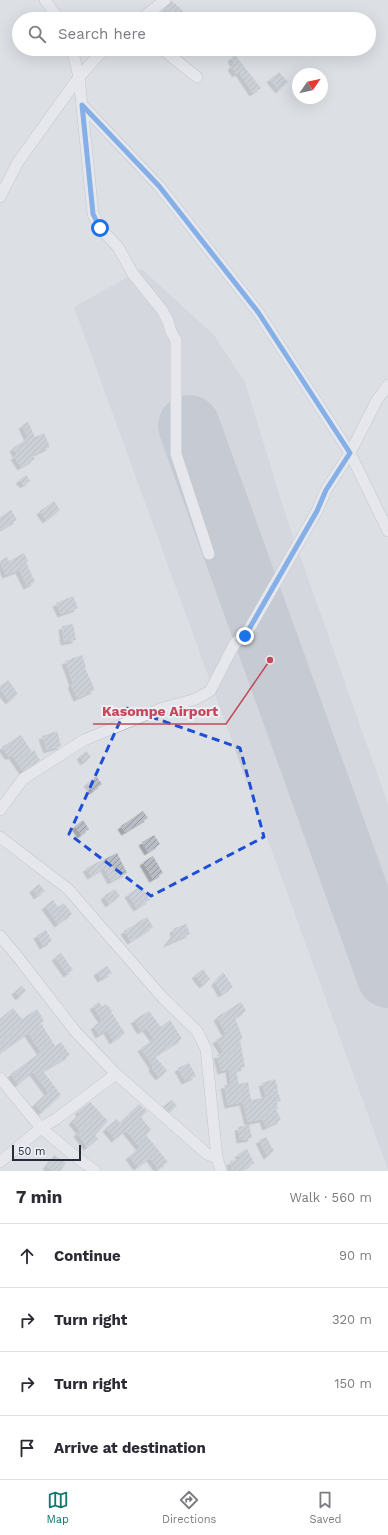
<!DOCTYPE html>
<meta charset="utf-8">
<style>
:root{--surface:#fff;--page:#f2f2f3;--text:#2b2b33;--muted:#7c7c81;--line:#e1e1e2;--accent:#0f766e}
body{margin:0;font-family:"Work Sans",sans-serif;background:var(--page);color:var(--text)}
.compass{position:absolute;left:292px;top:68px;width:36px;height:36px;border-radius:50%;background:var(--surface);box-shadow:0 4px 16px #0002;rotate:56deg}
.scale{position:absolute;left:12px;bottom:10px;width:69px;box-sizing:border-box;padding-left:4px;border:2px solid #272e3a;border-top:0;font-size:11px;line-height:14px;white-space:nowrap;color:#272e3a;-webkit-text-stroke:3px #ebeff3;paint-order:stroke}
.stop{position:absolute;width:12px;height:12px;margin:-9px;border:3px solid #1a73e8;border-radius:50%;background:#fff}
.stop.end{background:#1a73e8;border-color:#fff;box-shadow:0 1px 4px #0008}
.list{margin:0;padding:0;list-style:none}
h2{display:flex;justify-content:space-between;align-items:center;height:52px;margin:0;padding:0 16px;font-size:17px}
h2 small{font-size:13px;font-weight:400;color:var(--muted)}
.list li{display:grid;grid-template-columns:26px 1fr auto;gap:12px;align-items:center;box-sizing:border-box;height:64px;padding:0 16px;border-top:1px solid var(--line)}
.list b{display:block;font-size:15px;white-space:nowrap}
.list em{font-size:13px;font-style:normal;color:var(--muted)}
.icon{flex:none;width:22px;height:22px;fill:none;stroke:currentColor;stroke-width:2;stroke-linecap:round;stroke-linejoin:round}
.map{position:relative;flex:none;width:388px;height:1171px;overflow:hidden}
.search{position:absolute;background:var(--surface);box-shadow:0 4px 16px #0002;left:12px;right:12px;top:12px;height:44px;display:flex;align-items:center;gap:10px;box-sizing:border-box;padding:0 14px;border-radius:22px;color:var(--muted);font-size:15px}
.sheet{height:308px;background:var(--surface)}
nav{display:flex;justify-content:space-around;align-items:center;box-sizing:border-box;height:56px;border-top:1px solid var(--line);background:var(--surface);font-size:11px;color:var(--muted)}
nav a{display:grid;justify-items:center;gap:2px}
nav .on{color:var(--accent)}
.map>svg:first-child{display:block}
.built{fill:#cbcfd6}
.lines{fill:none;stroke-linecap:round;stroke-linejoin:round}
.runway{stroke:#aab0ba;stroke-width:62}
.building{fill:url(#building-hatch);filter:url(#shadow)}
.street-casing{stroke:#a2a7ae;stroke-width:12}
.street{stroke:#eff0f4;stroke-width:11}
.route{stroke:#1a73e8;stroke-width:5}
.marked{fill:none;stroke:#1d4ed8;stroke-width:3;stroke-dasharray:8 5;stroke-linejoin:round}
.leader{fill:none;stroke:#c34859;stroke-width:1.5}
.callout-dot{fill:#c34859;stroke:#ebeff3;stroke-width:1.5}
.callout-label{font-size:14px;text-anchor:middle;font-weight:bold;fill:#c34859;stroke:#ebeff3;stroke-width:4;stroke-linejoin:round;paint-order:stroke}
</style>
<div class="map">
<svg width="388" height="1171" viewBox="0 0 388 1171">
<defs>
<pattern id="building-hatch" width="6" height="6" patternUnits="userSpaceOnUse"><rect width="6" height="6" fill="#b7bcc5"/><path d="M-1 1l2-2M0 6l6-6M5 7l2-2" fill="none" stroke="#9599a1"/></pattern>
<filter id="shadow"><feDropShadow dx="-3.5" dy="3.5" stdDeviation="0" flood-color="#0004"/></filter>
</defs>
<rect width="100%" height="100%" fill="#dce0e5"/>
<path class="built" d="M142,269L214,335L245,382L286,516L388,804V1170L74,307Z"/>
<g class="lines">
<path class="runway" d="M189,426L388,977"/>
</g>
<g class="building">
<path d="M172,1L183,11L176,18L165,9Z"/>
<path d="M235,55L261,88L253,93L239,72L236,74L231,67L234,64L231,58Z"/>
<path d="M279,72L288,82L279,90L270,79Z"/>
<path d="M28,422L35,437L44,433L50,447L32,455L35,459L21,467L14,456L17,455L13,448L28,438L22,425Z"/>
<path d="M26,475L30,481L24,485L19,480Z"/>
<path d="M54,501L60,510L46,520L40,511Z"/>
<path d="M11,510L17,520L0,530V517Z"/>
<path d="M24,553L28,561L26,562L35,582L27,586L19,570L6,575L0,561L7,557L9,561Z"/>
<path d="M73,596L78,608L61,614L56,603Z"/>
<path d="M73,624L76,640L64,642L62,626Z"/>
<path d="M82,655L86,667L85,668L95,690L77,698L71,684L73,683L65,661Z"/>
<path d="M8,680L18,694L9,701L0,689V686Z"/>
<path d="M57,731L61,746L47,750L42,736Z"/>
<path d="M21,735L32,752L34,750L40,760L23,771L12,755L9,757L2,747Z"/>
<path d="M86,751L91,757L84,762L80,756Z"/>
<path d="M96,776L102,784L93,791L87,783Z"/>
<path d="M143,811L148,818L125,832L121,826Z"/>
<path d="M83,820L89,829L81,835L75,826Z"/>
<path d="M154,835L160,844L148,852L142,842Z"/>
<path d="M117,853L127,873L111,881L104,868L91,876L86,868Z"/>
<path d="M153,856L163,873L153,879L143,862Z"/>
<path d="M39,884L45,891L37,896L33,889Z"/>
<path d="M141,886L150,900L137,908L128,894Z"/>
<path d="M115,889L120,896L109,904L104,896Z"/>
<path d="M53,900L58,907L64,903L72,914L58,924L45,906Z"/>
<path d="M147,917L153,927L131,941L124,931Z"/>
<path d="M186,924L190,934L166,944L174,934L173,929Z"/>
<path d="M46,930L52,941L43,946L37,935Z"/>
<path d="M61,953L73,970L67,974L55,957Z"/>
<path d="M107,966L112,973L101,979L97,972Z"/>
<path d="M203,969L210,979L203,985L195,975Z"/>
<path d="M223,972L233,987L222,994L215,982Z"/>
<path d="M22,986L26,991L19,997L15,991Z"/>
<path d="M99,1002L102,1007L106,1004L112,1011L111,1012L125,1033L113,1041L107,1030L99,1035L94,1026L102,1020L93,1006Z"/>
<path d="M241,1002L246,1011L235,1018L242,1036V1039L240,1040L245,1067L236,1070L239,1084L248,1082L251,1100L266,1097L262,1083L275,1079L278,1089H277L281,1101L277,1102L278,1109H276L281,1120L266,1127L263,1119L248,1122L243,1102L228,1105L224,1085L231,1084L229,1069L221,1071L217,1055L224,1053L216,1040L226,1034L217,1017Z"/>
<path d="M13,1008L22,1019L37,1009L44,1021L41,1023L55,1046L61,1042L70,1055L43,1071L61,1095L42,1112L35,1104L48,1092L33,1072L18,1084L11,1074L41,1052L28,1033L0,1053V1019Z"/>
<path d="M149,1011L161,1027L170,1020L182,1039L155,1056L167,1071L159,1077L152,1068L153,1066L141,1048L154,1039L146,1028L141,1031L134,1020Z"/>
<path d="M189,1063L196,1076L185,1081L178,1068Z"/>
<path d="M172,1100L177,1106L169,1112L163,1106Z"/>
<path d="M90,1102L108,1121L95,1135L98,1139L87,1147L77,1133L80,1131L72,1121L80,1114L78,1111Z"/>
<path d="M139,1104L147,1111L141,1117L151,1130L146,1135L168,1162L158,1169L150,1158L137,1167L129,1156L140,1148L139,1146L126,1130L115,1139L106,1128L117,1119L120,1123Z"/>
<path d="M249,1125L252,1138L240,1140L238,1127Z"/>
<path d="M266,1137L274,1151L267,1156L259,1140Z"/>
<path d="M247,1149L254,1163L241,1171H232L230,1161L241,1159L238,1154Z"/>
<path d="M54,1155L66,1163L60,1171H54L46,1166Z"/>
</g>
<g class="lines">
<g class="street-casing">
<g id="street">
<path d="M45,0L59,19"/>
<path d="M141,19L165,0"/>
<path d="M72,49L79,77L93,214L100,228L118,247L133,274L162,310L168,321L171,332L176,340V454L209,554"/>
<path d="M162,49L197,77"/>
<path d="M82,105L159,186L258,312L350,453L388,531"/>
<path d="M0,197L18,162L79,77L104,49"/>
<path d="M0,810L23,779L84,740L160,709L196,699L210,691L235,643L245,636L317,511L326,490L350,453L377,400L388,385"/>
<path d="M0,837L68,889L163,998L197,1031L206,1049L217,1158L221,1171"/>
<path d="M0,936L17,956L75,1031L116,1074L56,1119L41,1128L0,1162"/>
<path d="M116,1074L207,1154L217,1158"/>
<path d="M0,1078L41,1128L76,1157L95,1171"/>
</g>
</g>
<use href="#street" class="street"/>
</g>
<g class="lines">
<path class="route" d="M100,228L93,214L82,105L159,186L258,312L350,453L326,490L317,511L245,636"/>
</g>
<path d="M0 0H388V1171H0ZM126,708L240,748L264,837L151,896L69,834Z" fill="#dce0e5" fill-opacity=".55" fill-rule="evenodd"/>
<path class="marked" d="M126,708L240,748L264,837L151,896L69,834Z"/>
<path class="leader" d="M270 660L226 724H93"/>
<circle class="callout-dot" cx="270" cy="660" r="4"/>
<g class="callout-label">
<text x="160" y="716">Kasompe Airport</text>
</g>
</svg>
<svg class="compass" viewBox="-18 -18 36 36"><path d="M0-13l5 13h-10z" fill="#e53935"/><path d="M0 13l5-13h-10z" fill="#7c7c81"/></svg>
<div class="scale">50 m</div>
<div class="stop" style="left:100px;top:228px"></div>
<div class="stop end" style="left:245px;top:636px"></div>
<div class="search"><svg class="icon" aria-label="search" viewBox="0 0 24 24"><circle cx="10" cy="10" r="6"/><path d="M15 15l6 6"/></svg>Search here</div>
</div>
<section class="sheet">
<h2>7 min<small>Walk · 560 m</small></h2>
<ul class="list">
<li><svg class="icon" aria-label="ahead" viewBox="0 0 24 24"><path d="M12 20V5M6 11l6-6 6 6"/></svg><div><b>Continue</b></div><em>90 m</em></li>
<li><svg class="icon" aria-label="right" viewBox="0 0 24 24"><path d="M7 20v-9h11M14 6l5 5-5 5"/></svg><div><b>Turn right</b></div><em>320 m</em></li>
<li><svg class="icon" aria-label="right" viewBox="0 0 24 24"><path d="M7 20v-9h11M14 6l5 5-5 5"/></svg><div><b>Turn right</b></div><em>150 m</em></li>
<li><svg class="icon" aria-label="arrive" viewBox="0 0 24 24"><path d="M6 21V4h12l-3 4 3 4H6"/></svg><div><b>Arrive at destination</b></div></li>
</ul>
</section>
<nav>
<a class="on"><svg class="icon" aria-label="map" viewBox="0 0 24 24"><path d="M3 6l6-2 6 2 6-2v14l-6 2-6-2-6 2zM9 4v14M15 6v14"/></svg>Map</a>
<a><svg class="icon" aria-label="directions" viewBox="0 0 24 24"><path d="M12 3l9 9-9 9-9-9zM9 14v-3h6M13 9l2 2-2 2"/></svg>Directions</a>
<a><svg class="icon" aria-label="saved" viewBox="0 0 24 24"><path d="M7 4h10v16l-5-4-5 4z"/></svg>Saved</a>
</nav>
